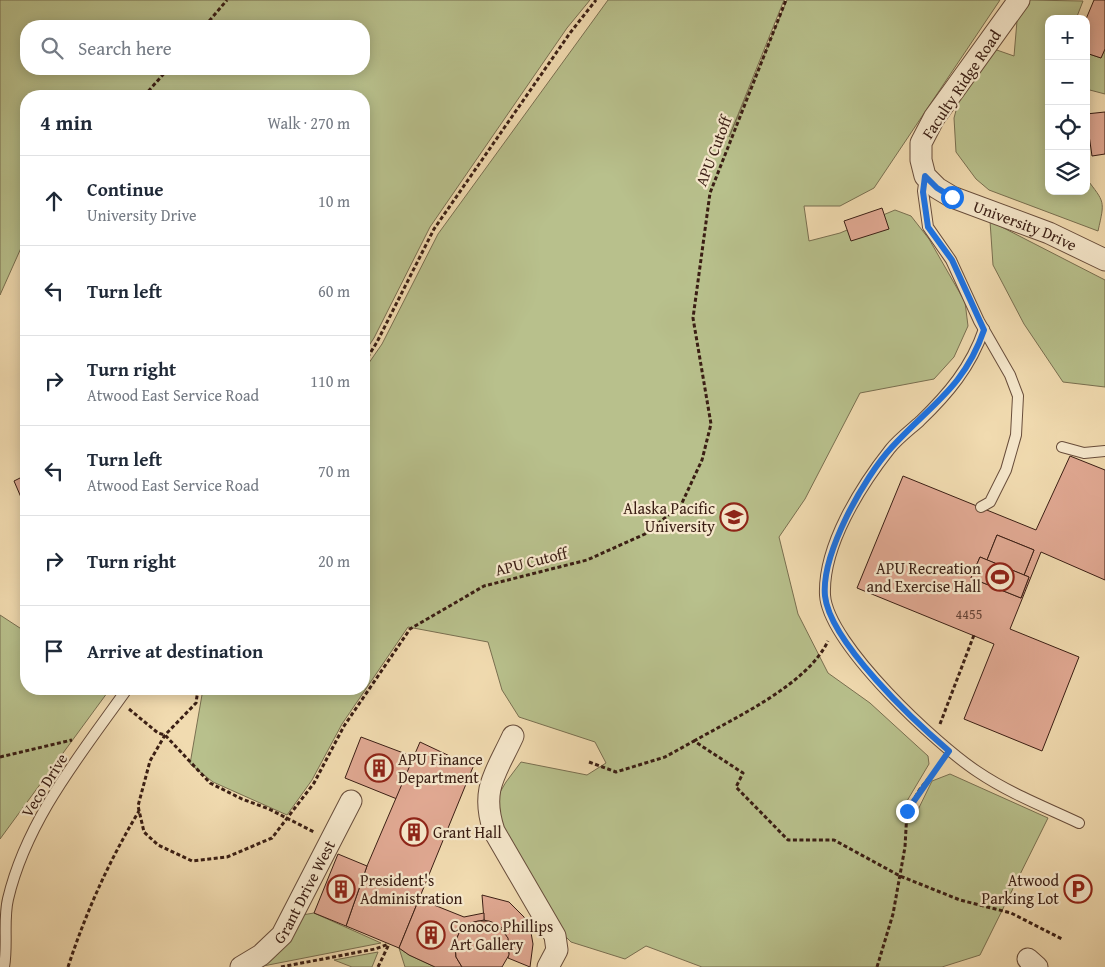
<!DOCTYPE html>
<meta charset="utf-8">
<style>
:root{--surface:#fff;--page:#f6f6f7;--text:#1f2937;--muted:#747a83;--line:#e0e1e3}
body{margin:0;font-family:"Gentium Book Plus",serif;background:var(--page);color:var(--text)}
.controls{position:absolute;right:15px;top:15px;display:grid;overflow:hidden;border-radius:10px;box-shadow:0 2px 12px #0003}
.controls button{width:45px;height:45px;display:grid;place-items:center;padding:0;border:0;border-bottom:1px solid var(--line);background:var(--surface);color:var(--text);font:25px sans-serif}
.stop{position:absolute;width:15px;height:15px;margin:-11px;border:4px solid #1a73e8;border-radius:50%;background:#fff}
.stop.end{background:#1a73e8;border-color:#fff;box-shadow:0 1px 5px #0008}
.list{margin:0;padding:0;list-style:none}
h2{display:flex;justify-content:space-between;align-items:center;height:65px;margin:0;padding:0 20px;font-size:21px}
h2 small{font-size:16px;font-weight:400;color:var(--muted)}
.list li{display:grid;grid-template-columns:32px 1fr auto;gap:15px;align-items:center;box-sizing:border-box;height:90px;padding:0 20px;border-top:1px solid var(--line)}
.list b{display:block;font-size:19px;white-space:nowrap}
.list p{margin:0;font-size:16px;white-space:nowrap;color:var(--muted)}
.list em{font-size:16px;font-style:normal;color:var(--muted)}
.icon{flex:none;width:28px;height:28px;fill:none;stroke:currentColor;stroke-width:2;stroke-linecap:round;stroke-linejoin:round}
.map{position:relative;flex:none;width:1105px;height:967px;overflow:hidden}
.search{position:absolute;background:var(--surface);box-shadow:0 2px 12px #0003;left:20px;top:20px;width:350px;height:55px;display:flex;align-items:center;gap:12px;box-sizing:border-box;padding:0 18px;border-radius:20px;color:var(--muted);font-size:19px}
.panel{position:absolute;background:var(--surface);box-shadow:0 2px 12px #0003;left:20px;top:90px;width:350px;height:605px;border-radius:20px}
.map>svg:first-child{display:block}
.green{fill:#b8c08c;stroke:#796f50;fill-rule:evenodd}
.building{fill:#e1a993;stroke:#3a1e14;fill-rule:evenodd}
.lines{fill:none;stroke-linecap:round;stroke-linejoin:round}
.lane-casing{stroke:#684d3b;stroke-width:12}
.street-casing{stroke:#684d3b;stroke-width:23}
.path{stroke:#3a1e14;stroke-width:3;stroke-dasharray:4 2.5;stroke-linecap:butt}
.lane{stroke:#f6e8cc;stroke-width:10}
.street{stroke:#f6e8cc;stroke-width:21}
.route{stroke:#1a73e8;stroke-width:6}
.labels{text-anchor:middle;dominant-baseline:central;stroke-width:4.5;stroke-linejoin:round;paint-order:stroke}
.number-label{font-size:14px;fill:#644134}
.street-label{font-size:16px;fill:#3a1e14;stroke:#f6e8cc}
.poi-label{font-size:16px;fill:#3a1e14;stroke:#f6e8cc;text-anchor:start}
</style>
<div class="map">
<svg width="1105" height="967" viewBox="0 0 1105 967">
<rect width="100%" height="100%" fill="#f1dbb0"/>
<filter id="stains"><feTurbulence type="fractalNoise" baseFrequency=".004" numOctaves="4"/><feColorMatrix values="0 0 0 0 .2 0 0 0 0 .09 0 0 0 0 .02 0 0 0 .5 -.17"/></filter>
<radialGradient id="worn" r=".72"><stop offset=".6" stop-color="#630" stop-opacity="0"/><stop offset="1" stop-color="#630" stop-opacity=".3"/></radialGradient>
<g class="green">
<path d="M0,0H590L567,28L430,227L374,338L364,353V96H26V245L21,248L0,295ZM26,26H364V69H26Z"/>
<path d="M608,0H784L729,137L787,0H1000L874,188L840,206H804L809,241L840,233L895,210L911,216L929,239L965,302L968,326L954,357L934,379L860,393L805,499L779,537L798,614L828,673L870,703L928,756L929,764L901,811L914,818L932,781L950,774L1048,818L980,955L942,967H702L646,946L625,959L571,942L561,932L505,839L496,799L506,782L521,762L587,775L606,763L595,742L519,717L502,690L488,642L408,627L342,724L312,780L287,815L213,782L190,764L203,689H364V370L382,344L438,234Z"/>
<path d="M1027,0L1083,1L1076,19H1049V108L1047,112L1049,118V191H1086V178C1105,203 1105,200 1098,231L989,190L976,179L956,152L954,118L961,92L991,48L1014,56L1018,9Z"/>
<path d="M1105,49V94L1086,89V53L1101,58Z"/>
<path d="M990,221L1105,280V387L1063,382L1024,324L993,265Z"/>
<path d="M0,615L26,632V689H110L0,839Z"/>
<path d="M314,913L381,943L258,967L302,915Z"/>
<path d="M399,948L409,955L435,967H405Z"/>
<path d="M378,952L372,967H352L334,960Z"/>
</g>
<g class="building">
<path d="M1094,0H1105V49L1101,58L1086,53V19Z"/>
<path d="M1105,112V154L1092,156L1086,114Z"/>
<path d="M882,208L889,229L851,241L844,221Z"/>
<path d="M1070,456L1105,470V580L1041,552L1010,629L1079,657L1042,751L964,719L994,644L857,588L903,476L1036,530ZM997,535L1034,550L1024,575L1029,577L1021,598L971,578L980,557L987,560Z"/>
<path d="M26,475V509L14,481Z"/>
<path d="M997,535L1034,550L1024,575L987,560Z"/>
<path d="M980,557L1029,577L1021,598L971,578Z"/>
<path d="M361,737L414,757L397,799L345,778Z"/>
<path d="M420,742L473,767L399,948L346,926L367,866Z"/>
<path d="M338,854L367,866L346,926L314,913Z"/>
<path d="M482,895L509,902L524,917L530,927L533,944L530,967L508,958L510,946L504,930L497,924L484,920Z"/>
<path d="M419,899L464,917L484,913V920L470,923L463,928L457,937L455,948L456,957L462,967H435L409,955L399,948Z"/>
<path d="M478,921H489L497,924L508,938L509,955L502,967H462L456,957L455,943L459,933L470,923Z"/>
</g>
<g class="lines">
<g class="lane-casing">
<g id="lane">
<path d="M925,177L923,191L928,227L951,260L979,321L1010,375L1018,396L1016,435L1006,470L990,502L981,507"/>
<path d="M984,329C971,367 948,394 920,421C910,430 898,439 890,449C860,487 823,546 825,595C828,644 938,746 978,772C1009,793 1045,807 1079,823"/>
<path d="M1062,447L1084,453L1105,451"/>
<path d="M4,967C8,945 3,920 8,899C27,819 81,754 127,689"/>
</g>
</g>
<g class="street-casing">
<g id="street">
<path id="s1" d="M1019,0L934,118L921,143V160L925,176L937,188L952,197L1049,233L1105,260"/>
<path d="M513,736C496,773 480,789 494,831L555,936L557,950L548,967"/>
<path d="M1028,959L1037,967"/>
<path id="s2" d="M241,967L261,955L282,935L351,801"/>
</g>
</g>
<g class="path">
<path d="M205,26L227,0"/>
<path d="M144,96L168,69"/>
<path d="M364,363L377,342L434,229L570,33L596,0"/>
<path d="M198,689L196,703L165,735L150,761L138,806L144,832L158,845L192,861L227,857L272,838L314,783L344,726L410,629L484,586L587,560L645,534L681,505L702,460L711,424L693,318L710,193L786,0"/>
<path d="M129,709L158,733L165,735L210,783L242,799L269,809L314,832"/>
<path d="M940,724L974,635"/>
<path d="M694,741C736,717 807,685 828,641"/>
<path d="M0,757L72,740"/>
<path d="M589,762L616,772L665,757L694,741L743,773L736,787L788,840H834L900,876L960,900L1011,913L1062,939"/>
<path d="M68,967C86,912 109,861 139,811"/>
<path d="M281,967L375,949L389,944"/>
<path d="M378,967L389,944"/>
<path d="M877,967L893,914L905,847L907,811L920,789L942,762"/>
</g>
<use href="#lane" class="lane"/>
<use href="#street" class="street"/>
</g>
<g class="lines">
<path class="route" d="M907,811L949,751C914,721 830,642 825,596C821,554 864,477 892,447C930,405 964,388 984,330L952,260L928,227L923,192L925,176L937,188L952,197"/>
</g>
<defs>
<g id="university-ring" transform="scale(1.4375)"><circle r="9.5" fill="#f6e8cc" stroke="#8f2418" stroke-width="1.5"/><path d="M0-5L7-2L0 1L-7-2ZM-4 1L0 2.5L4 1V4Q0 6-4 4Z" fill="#8f2418"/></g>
<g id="stadium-ring" transform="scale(1.4375)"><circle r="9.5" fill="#f6e8cc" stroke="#8f2418" stroke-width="1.5"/><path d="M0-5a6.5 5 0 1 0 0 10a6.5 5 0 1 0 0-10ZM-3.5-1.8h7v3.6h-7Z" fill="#8f2418"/></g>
<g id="building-ring" transform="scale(1.4375)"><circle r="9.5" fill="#f6e8cc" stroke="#8f2418" stroke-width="1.5"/><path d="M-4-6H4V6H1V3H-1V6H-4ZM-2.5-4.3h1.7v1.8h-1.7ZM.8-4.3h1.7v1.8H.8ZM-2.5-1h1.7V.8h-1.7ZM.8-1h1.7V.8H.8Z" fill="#8f2418"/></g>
<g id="parking-ring" transform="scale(1.4375)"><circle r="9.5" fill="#f6e8cc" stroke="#8f2418" stroke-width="1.5"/><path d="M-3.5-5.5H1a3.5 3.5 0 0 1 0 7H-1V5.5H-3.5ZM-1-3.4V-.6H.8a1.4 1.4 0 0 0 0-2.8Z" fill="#8f2418"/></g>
</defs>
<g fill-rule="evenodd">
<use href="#university-ring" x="734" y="517"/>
<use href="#stadium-ring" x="1000" y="577"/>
<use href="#building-ring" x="379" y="768"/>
<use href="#building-ring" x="414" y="832"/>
<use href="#building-ring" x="341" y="889"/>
<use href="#parking-ring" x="1078" y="889"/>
<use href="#building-ring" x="431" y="935"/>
</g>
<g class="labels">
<g class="number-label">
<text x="969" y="614">4455</text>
</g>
<g class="street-label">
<text transform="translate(961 84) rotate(-56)">Faculty Ridge Road</text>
<text transform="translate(713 151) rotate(-69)">APU Cutoff</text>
<text stroke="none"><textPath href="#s1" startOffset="320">University Drive</textPath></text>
<text transform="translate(531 561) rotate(-14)">APU Cutoff</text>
<text transform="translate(44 785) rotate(-58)">Veco Drive</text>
<text stroke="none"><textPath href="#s2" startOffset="101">Grant Drive West</textPath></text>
</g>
<g class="poi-label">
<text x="715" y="508" text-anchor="end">Alaska Pacific<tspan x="715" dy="18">University</tspan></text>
<text x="981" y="568" text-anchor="end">APU Recreation<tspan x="981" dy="18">and Exercise Hall</tspan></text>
<text x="398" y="759">APU Finance<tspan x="398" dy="18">Department</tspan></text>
<text x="433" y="832">Grant Hall</text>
<text x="360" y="880">President's<tspan x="360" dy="18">Administration</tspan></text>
<text x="1059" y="880" text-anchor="end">Atwood<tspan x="1059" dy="18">Parking Lot</tspan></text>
<text x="450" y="926">Conoco Phillips<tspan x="450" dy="18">Art Gallery</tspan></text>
</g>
</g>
<rect width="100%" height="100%" filter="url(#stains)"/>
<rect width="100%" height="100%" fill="url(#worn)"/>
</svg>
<div class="controls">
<button>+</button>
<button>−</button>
<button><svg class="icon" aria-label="locate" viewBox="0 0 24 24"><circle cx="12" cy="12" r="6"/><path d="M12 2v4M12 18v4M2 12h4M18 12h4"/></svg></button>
<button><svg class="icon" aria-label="layers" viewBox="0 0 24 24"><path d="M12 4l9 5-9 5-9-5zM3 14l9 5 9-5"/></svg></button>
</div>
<div class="stop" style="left:952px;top:197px"></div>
<div class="stop end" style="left:907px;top:811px"></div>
<div class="search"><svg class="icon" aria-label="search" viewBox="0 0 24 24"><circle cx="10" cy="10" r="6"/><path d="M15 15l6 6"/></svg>Search here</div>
<section class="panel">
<h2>4 min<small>Walk · 270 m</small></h2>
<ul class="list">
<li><svg class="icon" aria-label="ahead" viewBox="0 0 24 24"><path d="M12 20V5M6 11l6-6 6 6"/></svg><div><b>Continue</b><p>University Drive</p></div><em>10 m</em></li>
<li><svg class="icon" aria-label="left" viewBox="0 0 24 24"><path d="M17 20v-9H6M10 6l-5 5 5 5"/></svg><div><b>Turn left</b></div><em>60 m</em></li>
<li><svg class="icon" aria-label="right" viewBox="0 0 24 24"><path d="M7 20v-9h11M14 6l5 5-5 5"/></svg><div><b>Turn right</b><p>Atwood East Service Road</p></div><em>110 m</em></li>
<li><svg class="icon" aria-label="left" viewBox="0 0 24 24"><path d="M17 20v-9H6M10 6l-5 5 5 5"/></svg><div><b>Turn left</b><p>Atwood East Service Road</p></div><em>70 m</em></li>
<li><svg class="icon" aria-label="right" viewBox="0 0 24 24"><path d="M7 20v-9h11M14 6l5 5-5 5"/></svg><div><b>Turn right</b></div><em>20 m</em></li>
<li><svg class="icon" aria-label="arrive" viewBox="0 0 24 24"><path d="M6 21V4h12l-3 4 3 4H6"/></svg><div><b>Arrive at destination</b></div></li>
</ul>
</section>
</div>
